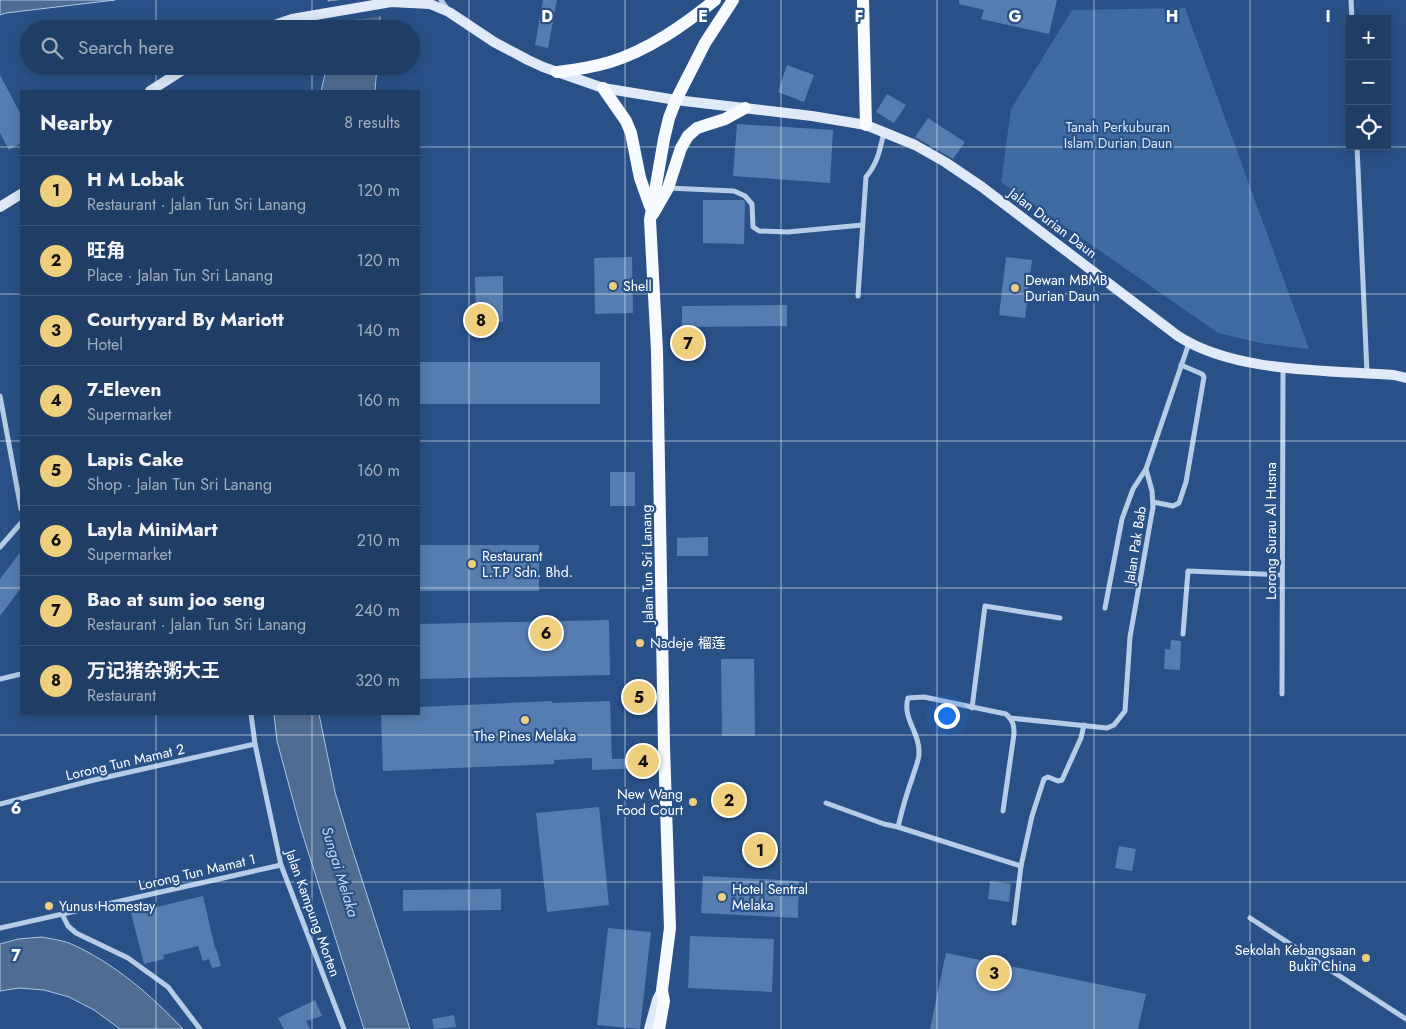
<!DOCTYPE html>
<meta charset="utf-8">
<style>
:root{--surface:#203d65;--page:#2d486e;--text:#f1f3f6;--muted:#a2aebf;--line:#3d5679;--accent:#eecf7d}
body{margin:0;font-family:Jost,"Noto Sans SC",sans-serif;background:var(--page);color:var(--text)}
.controls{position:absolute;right:15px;top:15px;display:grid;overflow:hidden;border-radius:0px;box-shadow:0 2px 12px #0003}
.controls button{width:45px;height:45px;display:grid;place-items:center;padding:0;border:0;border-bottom:1px solid var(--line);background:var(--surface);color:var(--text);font:25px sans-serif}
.you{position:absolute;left:946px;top:715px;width:18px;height:18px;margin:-12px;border:4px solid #fff;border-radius:50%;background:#1a73e8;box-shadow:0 0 0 8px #1a73e833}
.badge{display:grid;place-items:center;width:32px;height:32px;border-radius:50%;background:var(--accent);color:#111;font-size:16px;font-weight:700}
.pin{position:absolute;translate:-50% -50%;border:2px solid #fff;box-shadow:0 1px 5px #0006}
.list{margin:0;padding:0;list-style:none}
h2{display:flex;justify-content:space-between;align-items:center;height:65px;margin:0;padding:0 20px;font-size:21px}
h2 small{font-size:16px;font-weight:400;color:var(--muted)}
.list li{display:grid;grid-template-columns:32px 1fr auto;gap:15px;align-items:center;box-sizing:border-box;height:70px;padding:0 20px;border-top:1px solid var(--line)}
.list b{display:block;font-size:19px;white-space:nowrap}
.list p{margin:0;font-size:16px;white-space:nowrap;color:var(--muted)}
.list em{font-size:16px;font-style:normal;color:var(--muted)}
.icon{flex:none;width:28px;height:28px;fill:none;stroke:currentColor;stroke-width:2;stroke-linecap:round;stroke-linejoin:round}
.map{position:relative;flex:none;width:1406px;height:1029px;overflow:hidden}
.search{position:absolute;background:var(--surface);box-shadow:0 2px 12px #0003;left:20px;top:20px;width:400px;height:55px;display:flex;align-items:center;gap:12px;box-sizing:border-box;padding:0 18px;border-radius:28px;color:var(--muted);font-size:19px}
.panel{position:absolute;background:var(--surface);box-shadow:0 2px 12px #0003;left:20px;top:90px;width:400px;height:625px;border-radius:0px}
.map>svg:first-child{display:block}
.green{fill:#3f6ba3}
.water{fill:#516c92;stroke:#abc6e8}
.pier{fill:#2a5187}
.building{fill:#567db0}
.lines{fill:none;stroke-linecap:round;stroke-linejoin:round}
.street{stroke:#b6cce8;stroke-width:5}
.secondary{stroke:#dfe9f7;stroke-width:10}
.primary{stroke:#f7fafe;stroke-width:12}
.grid{fill:none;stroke:#fff;stroke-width:1;stroke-opacity:0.55}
.poi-dot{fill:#eecf7d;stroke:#2a5187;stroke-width:2}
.labels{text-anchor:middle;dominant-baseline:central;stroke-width:4.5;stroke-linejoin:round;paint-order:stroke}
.park-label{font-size:14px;fill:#d9e6f6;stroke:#2a5187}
.street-label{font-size:14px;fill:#fff;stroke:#2a5187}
.poi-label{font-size:14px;fill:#fff;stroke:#2a5187;text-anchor:start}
.water-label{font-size:15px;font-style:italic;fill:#c1d6ef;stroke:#2a5187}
.grid-label{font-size:16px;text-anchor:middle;font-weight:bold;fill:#fff;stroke:#2a5187;stroke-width:4.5;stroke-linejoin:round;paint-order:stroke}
</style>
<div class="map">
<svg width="1406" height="1029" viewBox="0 0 1406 1029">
<rect width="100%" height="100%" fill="#2a5187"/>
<path class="green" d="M1185,8L1309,349L1261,343L1218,333L1001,182L1011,109L1072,10Z"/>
<g class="water">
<path d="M0,0H115L6,13L0,15Z"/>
<path d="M328,0H380V29H332L331,10Z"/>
<path d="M327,66H377L375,91H321Z"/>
<path d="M274,714H319L335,792L348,836L410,1029H364L300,826L277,741Z"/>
<path d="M42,937C51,939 61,940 69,943C113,962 151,995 183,1029H120L94,1010L69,997L44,990L19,988L0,991V944L18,939Z"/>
</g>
<path class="pier" d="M340,0H383V16L329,23L326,2Z"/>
<g class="building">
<path d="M543,0H557L548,48L535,45Z"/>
<path d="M959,0H1057L1049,34L981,19L984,10L959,4Z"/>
<path d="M787,65L814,75L804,102L778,92Z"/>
<path d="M0,75L21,115V143L9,150L0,133Z"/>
<path d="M887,94L906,105L894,123L876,112Z"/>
<path d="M928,118L965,142L953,159L915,137Z"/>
<path d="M737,124L833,130L830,183L733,176Z"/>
<path d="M703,200H743L745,202L744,244L703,243Z"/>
<path d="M632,257L633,313L595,314L594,258Z"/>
<path d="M1006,257L1032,260L1025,318L999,315Z"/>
<path d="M503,276V322H476L475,277Z"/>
<path d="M787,305V326L682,327V306Z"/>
<rect x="419" y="362" width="181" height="42"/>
<rect x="610" y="472" width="25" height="34"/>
<path d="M708,537V556H677V538Z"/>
<rect x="419" y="545" width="120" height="46"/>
<path d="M21,551V588L0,616V579Z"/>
<path d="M609,620L610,675L419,679V624Z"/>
<path d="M1171,640L1181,641L1180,670L1164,669L1165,649L1170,650Z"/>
<path d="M721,659H754L755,736H722Z"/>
<path d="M552,701V703L610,701L612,759L642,758L643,768L592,770V758L554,760V764L383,771L381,714H419V707Z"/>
<path d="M599,807L609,905L547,912L536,813Z"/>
<path d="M1119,846L1136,849L1132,871L1115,868Z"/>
<path d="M703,876L799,881L798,918L701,913Z"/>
<path d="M990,881L1011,884L1009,902L988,899Z"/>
<path d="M501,889V910L403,911V890Z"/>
<path d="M203,896L215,948H216L221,966L212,968L209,959L203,961L198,946L163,955L164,959L144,964L131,913Z"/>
<path d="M608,928L651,932L640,1029L597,1025Z"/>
<path d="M690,936L774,939L772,992L688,988Z"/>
<path d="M946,953L1146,994L1138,1029H930Z"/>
<path d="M315,1000L322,1016L306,1021L310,1029H284L278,1018Z"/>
<path d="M454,1015L456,1027L434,1029L432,1019Z"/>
</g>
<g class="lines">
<g class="street">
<path d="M441,0L448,10"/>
<path d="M1351,0L1352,19"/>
<path d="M1357,146L1367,373"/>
<path d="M668,188L734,191L745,196L752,204L753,227L759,231L788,232L862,225"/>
<path d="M858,296L866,177C878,163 880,149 884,132"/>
<path d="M0,396L21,509"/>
<path d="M1153,502L1173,506L1179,503L1186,482L1204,377L1202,374L1181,365"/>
<path d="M0,547L21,523"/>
<path d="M1105,608L1122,519L1133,489L1146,469"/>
<path d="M1183,634L1188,571L1282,575"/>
<path d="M0,679L21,674"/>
<path d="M1282,694L1283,368"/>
<path d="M972,708L985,606L1060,618"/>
<path d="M251,714L255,744L281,865L344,1029"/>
<path d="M1010,718L1107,728L1114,725L1125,711L1130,637L1153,507L1152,491L1146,469L1189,343"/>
<path d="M826,803L884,824L898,827L1021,866"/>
<path d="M0,804L94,780L255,744"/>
<path d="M898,827C902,810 906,795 912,779C914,771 919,761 919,753C920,732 902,719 908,698L924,697L1006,714C1013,720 1014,725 1014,734L1003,811"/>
<path d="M62,914L68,926L76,933L128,958L168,987L200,1029"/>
<path d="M1250,918L1406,1019"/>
<path d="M1014,923L1021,866L1032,816L1044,779L1048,777L1058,781L1062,780L1081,738L1084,725"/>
<path d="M0,928L281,865"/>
</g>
<g class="secondary">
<path d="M263,29L292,19L391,2L430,4L449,12L494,42L528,60L543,67L603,88L676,100L812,116L866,125L915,145L945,162L982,187L1178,336C1235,373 1327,370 1394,375L1406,378"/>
<path d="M150,91L189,66"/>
<path d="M0,207L21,194"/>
<path d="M649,1029L657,1000L662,990"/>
</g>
<g class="primary">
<path d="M863,0L866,125"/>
<path d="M557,72C575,70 593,67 610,62C649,50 684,25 715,0"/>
<path d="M603,88L626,121L631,133L640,178L650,206"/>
<path d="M653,214L668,188L681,148L688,136L697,128L725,119L745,108"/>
<path d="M659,1029L664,1001L662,990L670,928L664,746L657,351L650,220L664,139L669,118L676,100L705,43L733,0"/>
</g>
</g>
<path class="grid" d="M156,0V29M312,0V29M469,0V1029M625,0V1029M781,0V1029M937,0V1029M1094,0V1029M1250,0V1029M156,66V91M312,66V91M0,147H21M419,147H1406M0,294H21M419,294H1406M0,441H21M419,441H1406M0,588H21M419,588H1406M156,714V1029M312,714V1029M0,735H1406M0,882H1406"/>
<g class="poi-dot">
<circle cx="613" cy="286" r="5"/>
<circle cx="1015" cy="288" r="5"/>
<circle cx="472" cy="564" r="5"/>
<circle cx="640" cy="643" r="5"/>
<circle cx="525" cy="720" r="5"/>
<circle cx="693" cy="802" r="5"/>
<circle cx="722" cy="897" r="5"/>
<circle cx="49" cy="906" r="5"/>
<circle cx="1366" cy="958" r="5"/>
</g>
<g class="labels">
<g class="park-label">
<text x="1118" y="127">Tanah Perkuburan<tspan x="1118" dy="16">Islam Durian Daun</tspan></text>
</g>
<g class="street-label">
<text transform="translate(1053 223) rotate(37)">Jalan Durian Daun</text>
<text transform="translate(1271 531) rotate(-90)">Lorong Surau Al Husna</text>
<text transform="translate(1135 545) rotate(-81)">Jalan Pak Bab</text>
<text transform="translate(647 564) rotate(-91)">Jalan Tun Sri Lanang</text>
<text transform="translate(125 762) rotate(-13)">Lorong Tun Mamat 2</text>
<text transform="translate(197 872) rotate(-13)">Lorong Tun Mamat 1</text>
<text transform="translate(313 913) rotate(70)">Jalan Kampung Morten</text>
</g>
<g class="poi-label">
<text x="1025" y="280">Dewan MBMB<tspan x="1025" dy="16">Durian Daun</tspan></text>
<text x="623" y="286">Shell</text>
<text x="482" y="556">Restaurant<tspan x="482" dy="16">L.T.P Sdn. Bhd.</tspan></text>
<text x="650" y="643">Nadeje 榴莲</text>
<text x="525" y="736" text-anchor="middle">The Pines Melaka</text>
<text x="683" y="794" text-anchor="end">New Wang<tspan x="683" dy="16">Food Court</tspan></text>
<text x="732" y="889">Hotel Sentral<tspan x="732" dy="16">Melaka</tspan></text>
<text x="59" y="906">Yunus Homestay</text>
<text x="1356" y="950" text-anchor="end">Sekolah Kebangsaan<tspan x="1356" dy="16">Bukit China</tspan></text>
</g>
<g class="water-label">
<text transform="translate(340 872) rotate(73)">Sungai Melaka</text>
</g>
</g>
<g class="grid-label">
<text x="547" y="22">D</text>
<text x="703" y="22">E</text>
<text x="859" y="22">F</text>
<text x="1015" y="22">G</text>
<text x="1172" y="22">H</text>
<text x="1328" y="22">I</text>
<text x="16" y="814">6</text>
<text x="16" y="961">7</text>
</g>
</svg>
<div class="controls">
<button>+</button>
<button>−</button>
<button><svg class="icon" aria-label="locate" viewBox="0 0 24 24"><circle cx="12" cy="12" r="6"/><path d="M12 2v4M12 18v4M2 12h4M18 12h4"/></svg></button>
</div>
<div class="you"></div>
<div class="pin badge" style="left:760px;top:850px">1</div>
<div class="pin badge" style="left:729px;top:800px">2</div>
<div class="pin badge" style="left:994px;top:973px">3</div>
<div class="pin badge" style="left:643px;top:761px">4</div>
<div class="pin badge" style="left:639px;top:697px">5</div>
<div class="pin badge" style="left:546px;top:633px">6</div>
<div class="pin badge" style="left:688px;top:343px">7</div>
<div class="pin badge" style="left:481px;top:320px">8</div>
<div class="search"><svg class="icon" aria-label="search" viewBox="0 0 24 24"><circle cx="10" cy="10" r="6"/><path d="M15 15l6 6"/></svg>Search here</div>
<section class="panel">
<h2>Nearby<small>8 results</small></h2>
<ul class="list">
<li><span class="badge">1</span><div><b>H M Lobak</b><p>Restaurant · Jalan Tun Sri Lanang</p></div><em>120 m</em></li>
<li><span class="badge">2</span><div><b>旺角</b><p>Place · Jalan Tun Sri Lanang</p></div><em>120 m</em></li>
<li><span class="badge">3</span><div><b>Courtyyard By Mariott</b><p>Hotel</p></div><em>140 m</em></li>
<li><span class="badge">4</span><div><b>7-Eleven</b><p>Supermarket</p></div><em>160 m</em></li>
<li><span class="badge">5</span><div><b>Lapis Cake</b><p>Shop · Jalan Tun Sri Lanang</p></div><em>160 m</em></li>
<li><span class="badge">6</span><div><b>Layla MiniMart</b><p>Supermarket</p></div><em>210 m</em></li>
<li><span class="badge">7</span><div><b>Bao at sum joo seng</b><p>Restaurant · Jalan Tun Sri Lanang</p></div><em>240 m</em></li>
<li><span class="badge">8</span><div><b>万记猪杂粥大王</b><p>Restaurant</p></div><em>320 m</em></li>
</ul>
</section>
</div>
